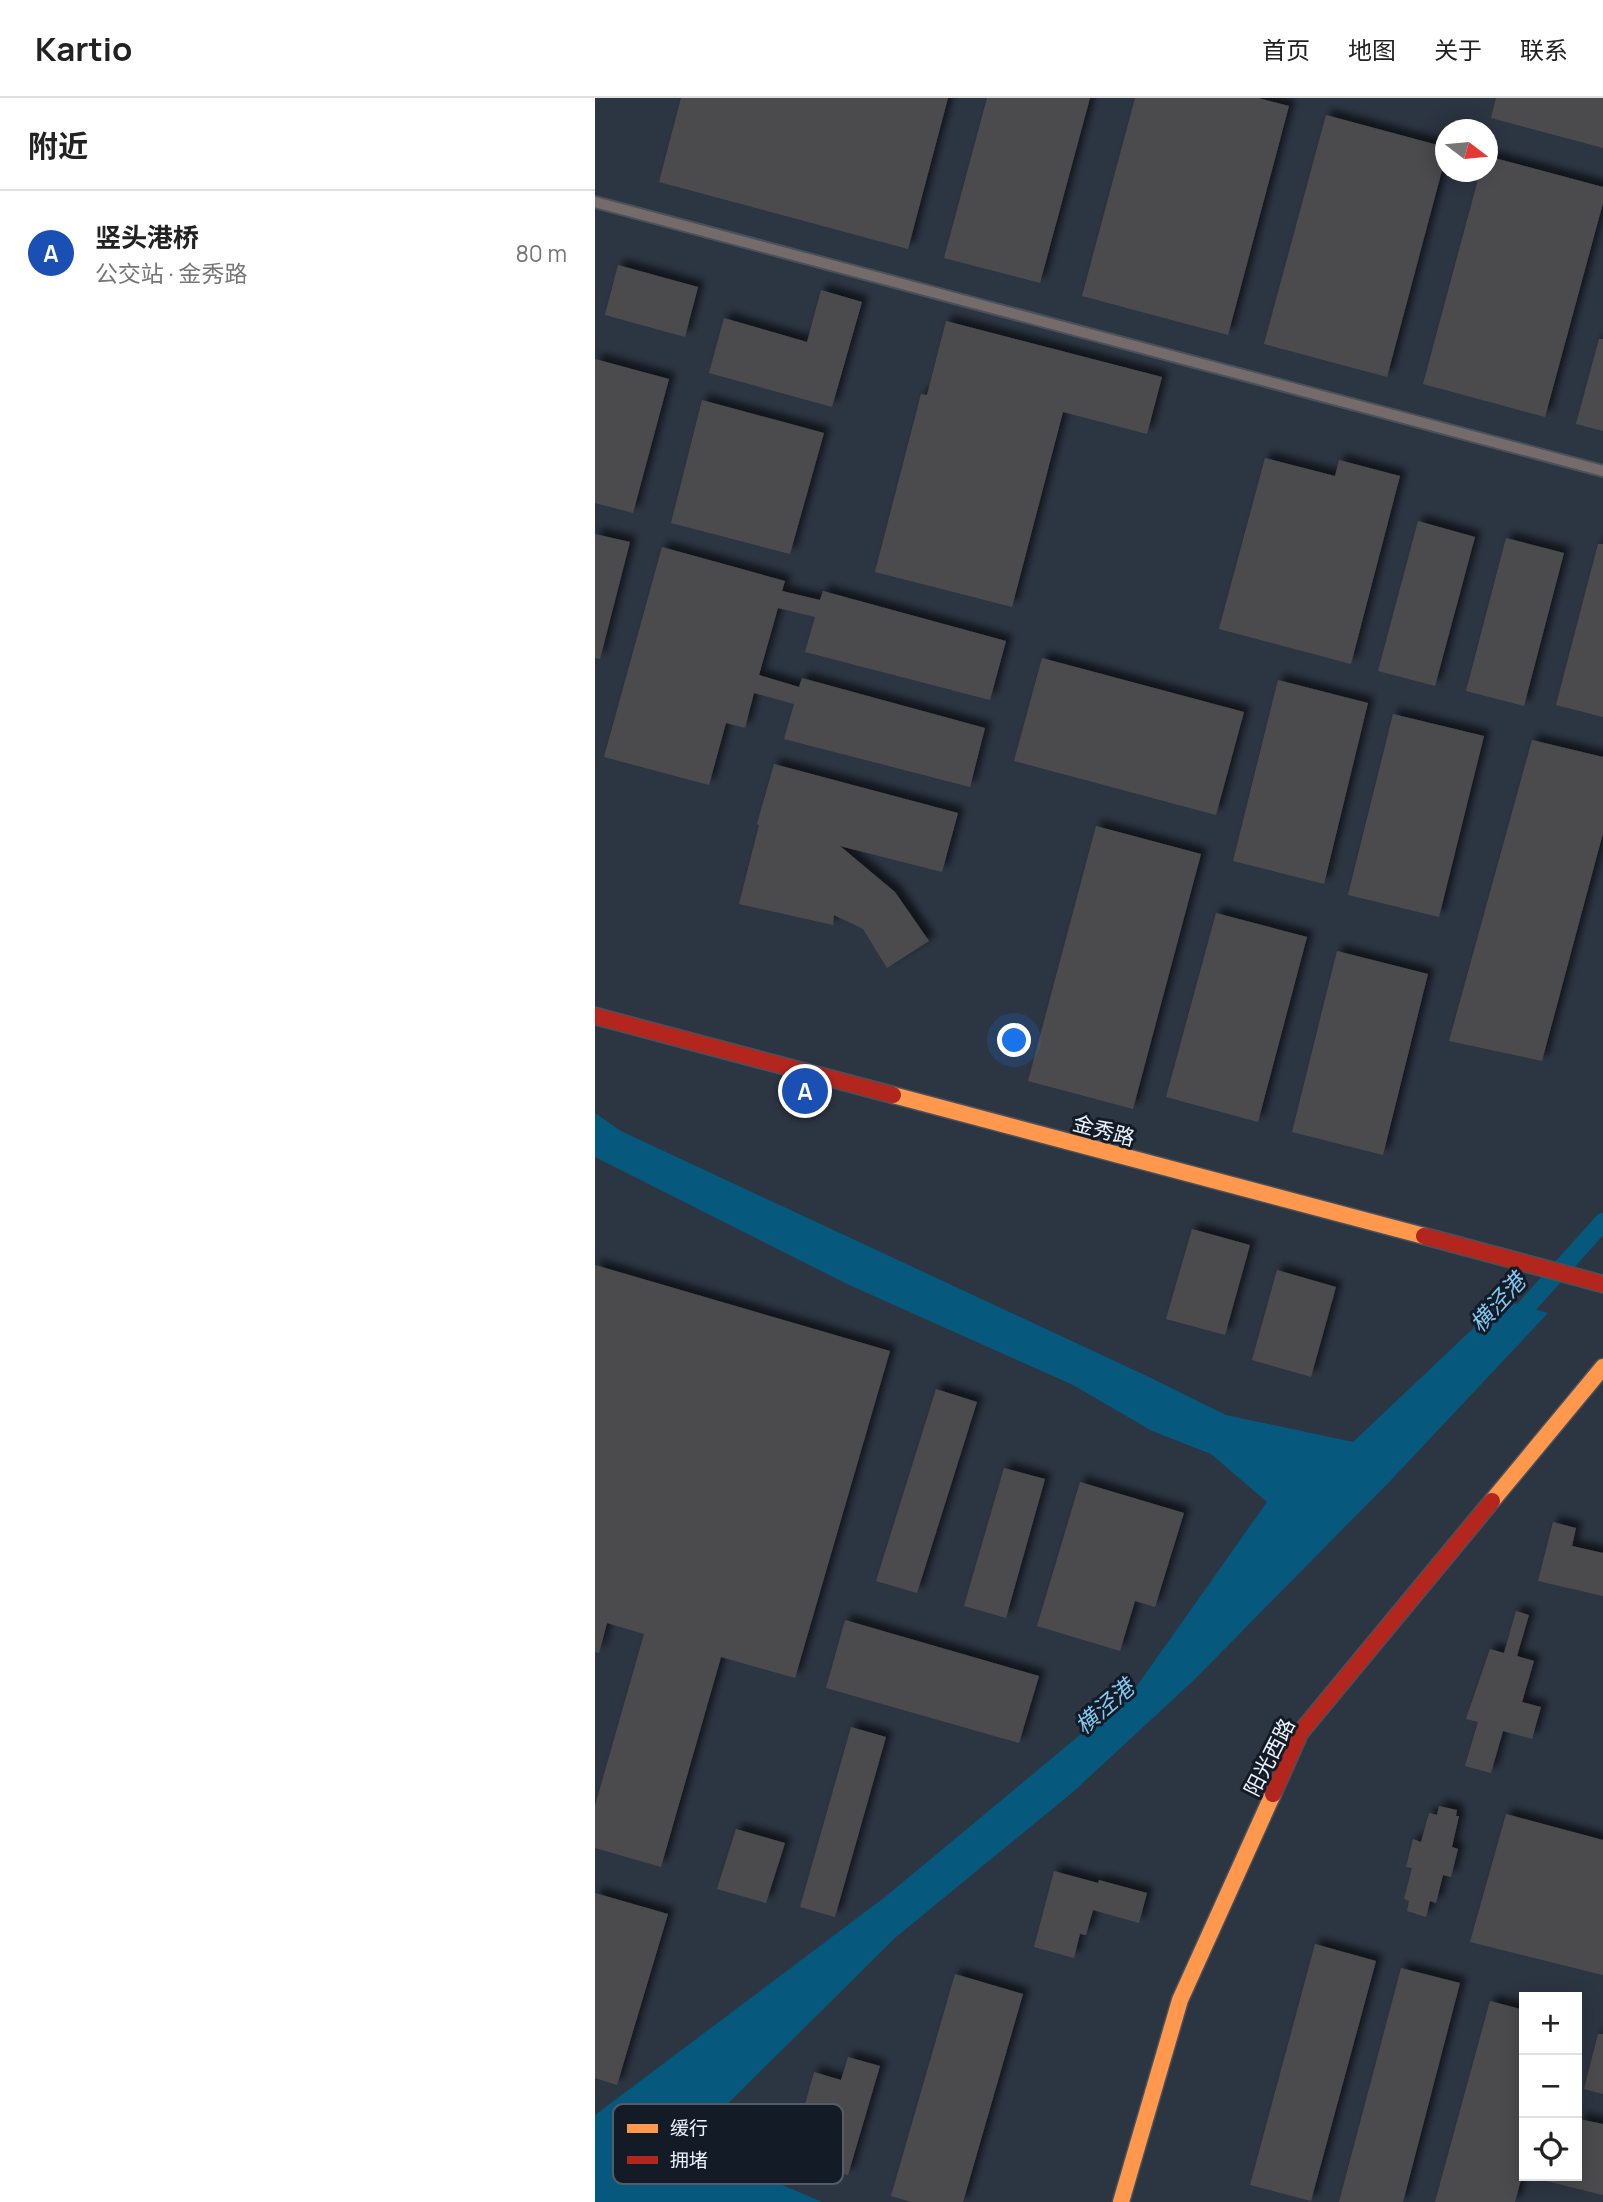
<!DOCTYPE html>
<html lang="zh">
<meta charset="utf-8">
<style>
:root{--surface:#fff;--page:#f6f6f6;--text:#222;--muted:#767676;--line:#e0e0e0;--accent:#db2777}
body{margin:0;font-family:Manrope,"Noto Sans SC",sans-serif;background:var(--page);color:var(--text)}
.controls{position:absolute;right:21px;bottom:21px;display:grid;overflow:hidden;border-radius:0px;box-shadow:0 4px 18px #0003}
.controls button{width:63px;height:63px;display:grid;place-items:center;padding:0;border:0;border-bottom:2px solid var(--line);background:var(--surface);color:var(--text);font:35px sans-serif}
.compass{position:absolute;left:840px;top:21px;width:63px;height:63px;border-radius:50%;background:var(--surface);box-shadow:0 4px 18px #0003;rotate:106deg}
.you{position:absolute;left:420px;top:943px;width:24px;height:24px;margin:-18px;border:5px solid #fff;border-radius:50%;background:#1a73e8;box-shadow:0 0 0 10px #1a73e833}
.badge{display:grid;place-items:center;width:46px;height:46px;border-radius:50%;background:var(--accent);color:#fff;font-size:23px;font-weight:700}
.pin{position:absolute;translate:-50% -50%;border:4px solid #fff;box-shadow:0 2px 7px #0006}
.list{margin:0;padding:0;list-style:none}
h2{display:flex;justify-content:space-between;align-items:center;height:91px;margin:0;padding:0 28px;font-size:30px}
h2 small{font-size:23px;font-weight:400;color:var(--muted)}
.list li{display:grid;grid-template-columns:46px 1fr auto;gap:21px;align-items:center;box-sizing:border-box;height:126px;padding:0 28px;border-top:2px solid var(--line)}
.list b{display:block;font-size:26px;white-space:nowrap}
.list p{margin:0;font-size:23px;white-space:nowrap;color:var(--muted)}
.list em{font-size:23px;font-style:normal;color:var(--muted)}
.icon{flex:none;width:38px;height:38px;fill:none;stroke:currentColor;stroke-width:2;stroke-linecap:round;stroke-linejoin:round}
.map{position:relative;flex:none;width:1008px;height:2104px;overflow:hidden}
header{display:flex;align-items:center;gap:42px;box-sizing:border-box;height:98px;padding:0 35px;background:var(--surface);border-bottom:2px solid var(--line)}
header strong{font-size:33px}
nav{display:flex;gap:38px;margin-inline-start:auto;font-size:24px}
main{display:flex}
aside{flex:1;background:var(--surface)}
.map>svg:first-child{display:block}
.water{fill:#06587c}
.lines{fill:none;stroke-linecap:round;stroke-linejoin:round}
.canal{stroke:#06587c;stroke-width:18}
.building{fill:#4c4b4d;filter:url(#shadow)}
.lane-casing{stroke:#49515b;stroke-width:14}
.slow-casing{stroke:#49515b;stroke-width:19}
.jam-casing{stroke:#49515b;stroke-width:19}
.lane{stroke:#766b6b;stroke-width:10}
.slow{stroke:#ff974d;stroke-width:16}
.jam{stroke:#b3261e;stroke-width:16}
.labels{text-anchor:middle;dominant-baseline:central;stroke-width:6;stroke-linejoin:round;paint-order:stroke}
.street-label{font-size:21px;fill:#edf4fe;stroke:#131b26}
.water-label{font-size:23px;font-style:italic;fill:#84c8f1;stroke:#131b26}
.key{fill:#131b26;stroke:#545c67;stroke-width:2}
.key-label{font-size:19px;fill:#edf4fe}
</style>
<header>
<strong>Kartio</strong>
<nav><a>首页</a><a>地图</a><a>关于</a><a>联系</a></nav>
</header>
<main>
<aside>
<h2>附近<small></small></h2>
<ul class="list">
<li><span class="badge" style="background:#1a4fb4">A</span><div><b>竖头港桥</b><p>公交站 · 金秀路</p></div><em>80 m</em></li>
</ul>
</aside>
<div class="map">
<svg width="1008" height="2104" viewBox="0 0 1008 2104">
<defs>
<filter id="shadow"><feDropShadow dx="6" dy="-6" stdDeviation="3.5" flood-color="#0009"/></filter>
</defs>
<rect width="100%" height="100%" fill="#2c3542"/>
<path class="water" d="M0,1015L26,1033L554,1279L631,1317L758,1344L908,1202L953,1215L798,1380L599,1582L478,1694L300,1840L92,2046L227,2104H0V2017L290,1799L539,1592L672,1404L616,1356L557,1333L478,1287L252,1186L0,1059Z"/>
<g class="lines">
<path class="canal" d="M917,1225L1008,1124"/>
</g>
<g class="building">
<path d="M86,0H353L313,151L64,84Z"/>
<path d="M392,0H495L445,185L349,160Z"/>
<path d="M540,0H663L694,8L633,237L487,198Z"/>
<path d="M901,0H1008V50L896,20Z"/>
<path d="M731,17L850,49V61L792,279L669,246Z"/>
<path d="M892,58L1008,89V105L950,319L828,286L885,74H892Z"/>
<path d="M23,167L103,189L90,239L10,217Z"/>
<path d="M226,192L267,204L237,309L114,275L129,220L212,244Z"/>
<path d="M351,223L567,279L552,336L468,314L417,509L280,474L326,296L332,297Z"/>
<path d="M1004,241H1008V333L981,326Z"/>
<path d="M0,261L74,281L38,415L0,405Z"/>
<path d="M107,302L229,335L195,456L76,425Z"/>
<path d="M670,360L740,378L744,362L805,378L756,566L624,531Z"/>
<path d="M823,423L880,439L840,588L783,573Z"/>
<path d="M0,436L35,444L5,561L0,560Z"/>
<path d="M911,440L969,455L929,608L871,593Z"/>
<path d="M1003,446H1008V619L961,607Z"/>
<path d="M67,449L190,483L187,493L225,502L228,493L411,543L395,602L210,554L220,519L183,510L164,577L204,589L207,580L390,630L375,689L189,641L199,606L159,595L150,630L131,625L114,687L9,659Z"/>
<path d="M447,560L649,614L621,717L419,663Z"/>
<path d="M683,582L773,605L729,786L638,763Z"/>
<path d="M798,616L889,638L844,819L753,797Z"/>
<path d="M937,642L1008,659V735L947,963L854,943Z"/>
<path d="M179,666L363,715L347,774L245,748L300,794L334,843L292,870L268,831L239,817L238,827L144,806L164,727L162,726Z"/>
<path d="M501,728L606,756L538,1011L433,983Z"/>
<path d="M621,815L712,839L663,1024L571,999Z"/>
<path d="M742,853L833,876L788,1057L697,1034Z"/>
<path d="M597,1131L655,1147L630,1237L571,1221Z"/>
<path d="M0,1167L295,1253L200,1580L126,1559L66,1769L0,1750V1708L49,1536L12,1525L4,1555L0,1554Z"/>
<path d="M682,1172L741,1189L716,1279L657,1262Z"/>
<path d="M341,1291L382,1304L322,1495L281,1483Z"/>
<path d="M409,1370L450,1381L411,1520L369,1508Z"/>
<path d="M485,1384L589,1415L560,1509L540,1503L525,1553L442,1528Z"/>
<path d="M958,1424L981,1430L977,1448L1008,1455V1498L943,1483Z"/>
<path d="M921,1513L934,1517L922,1558L939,1563L927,1604L946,1609L937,1641L908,1633L896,1675L870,1668L883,1624L871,1621L895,1551L909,1555Z"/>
<path d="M250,1522L444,1578L424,1645L231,1590Z"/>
<path d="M256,1629L291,1639L240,1819L205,1809Z"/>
<path d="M844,1708L862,1712L861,1718H864L857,1749L863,1751L856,1779L848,1777L841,1805L835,1803L831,1819L812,1813L814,1803L809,1801L817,1770L811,1769L818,1741L826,1744L834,1715L842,1717Z"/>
<path d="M911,1716L1008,1742V1877L875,1844Z"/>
<path d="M141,1731L190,1745L171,1805L122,1791Z"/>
<path d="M459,1773L503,1785L504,1782L552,1795L544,1825L498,1812L491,1837L485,1836L479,1860L439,1849Z"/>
<path d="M0,1795L73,1816L22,1987L0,1980Z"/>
<path d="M720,1846L781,1863L716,2103L655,2087Z"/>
<path d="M806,1870L865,1885L808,2104H744Z"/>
<path d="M360,1876L428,1896L368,2104H316L296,2098Z"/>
<path d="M895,1903L929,1912V2070L920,2104H840Z"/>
<path d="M1003,1936H1008V1996L989,1991Z"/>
<path d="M253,1959L285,1968L253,2077L222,2068L236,2017L209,2010L219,1974L246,1982Z"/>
<path d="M984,2021L1008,2026V2097L951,2083L952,2078H982Z"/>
</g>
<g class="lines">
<g class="lane-casing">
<path id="lane" d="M0,104L1008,373"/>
</g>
<g class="slow-casing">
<g id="slow">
<path d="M298,997L829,1138"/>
<path d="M897,1403L1008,1269"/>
<path d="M526,2104L585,1902L678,1696"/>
</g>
</g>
<g class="jam-casing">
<g id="jam">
<path d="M0,918L298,997"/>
<path d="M829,1138L1008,1186"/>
<path d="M678,1696L705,1635L897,1403"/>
</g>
</g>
<use href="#lane" class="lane"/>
<use href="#slow" class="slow"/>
<use href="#jam" class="jam"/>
</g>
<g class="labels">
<g class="street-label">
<text transform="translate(509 1032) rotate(15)">金秀路</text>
<text transform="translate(674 1659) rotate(-63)">阳光西路</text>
</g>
<g class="water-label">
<text transform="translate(902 1204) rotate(-48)">横泾港</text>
<text transform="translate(509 1608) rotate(-41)">横泾港</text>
</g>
</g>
<rect x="18" y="2006" width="230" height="80" rx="10" class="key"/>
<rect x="32" y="2026" width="31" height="9" fill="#ff974d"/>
<rect x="32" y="2058" width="31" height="8" fill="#b3261e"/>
<g class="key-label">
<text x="75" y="2037">缓行</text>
<text x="75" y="2069">拥堵</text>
</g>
</svg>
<div class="controls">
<button>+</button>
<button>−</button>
<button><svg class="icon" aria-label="locate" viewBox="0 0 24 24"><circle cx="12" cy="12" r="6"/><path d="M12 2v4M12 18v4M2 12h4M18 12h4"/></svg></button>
</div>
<svg class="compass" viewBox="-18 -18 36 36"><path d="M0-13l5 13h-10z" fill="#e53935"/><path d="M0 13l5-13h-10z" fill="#767676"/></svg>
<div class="you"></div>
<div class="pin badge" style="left:210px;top:993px;background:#1a4fb4">A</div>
</div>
</main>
